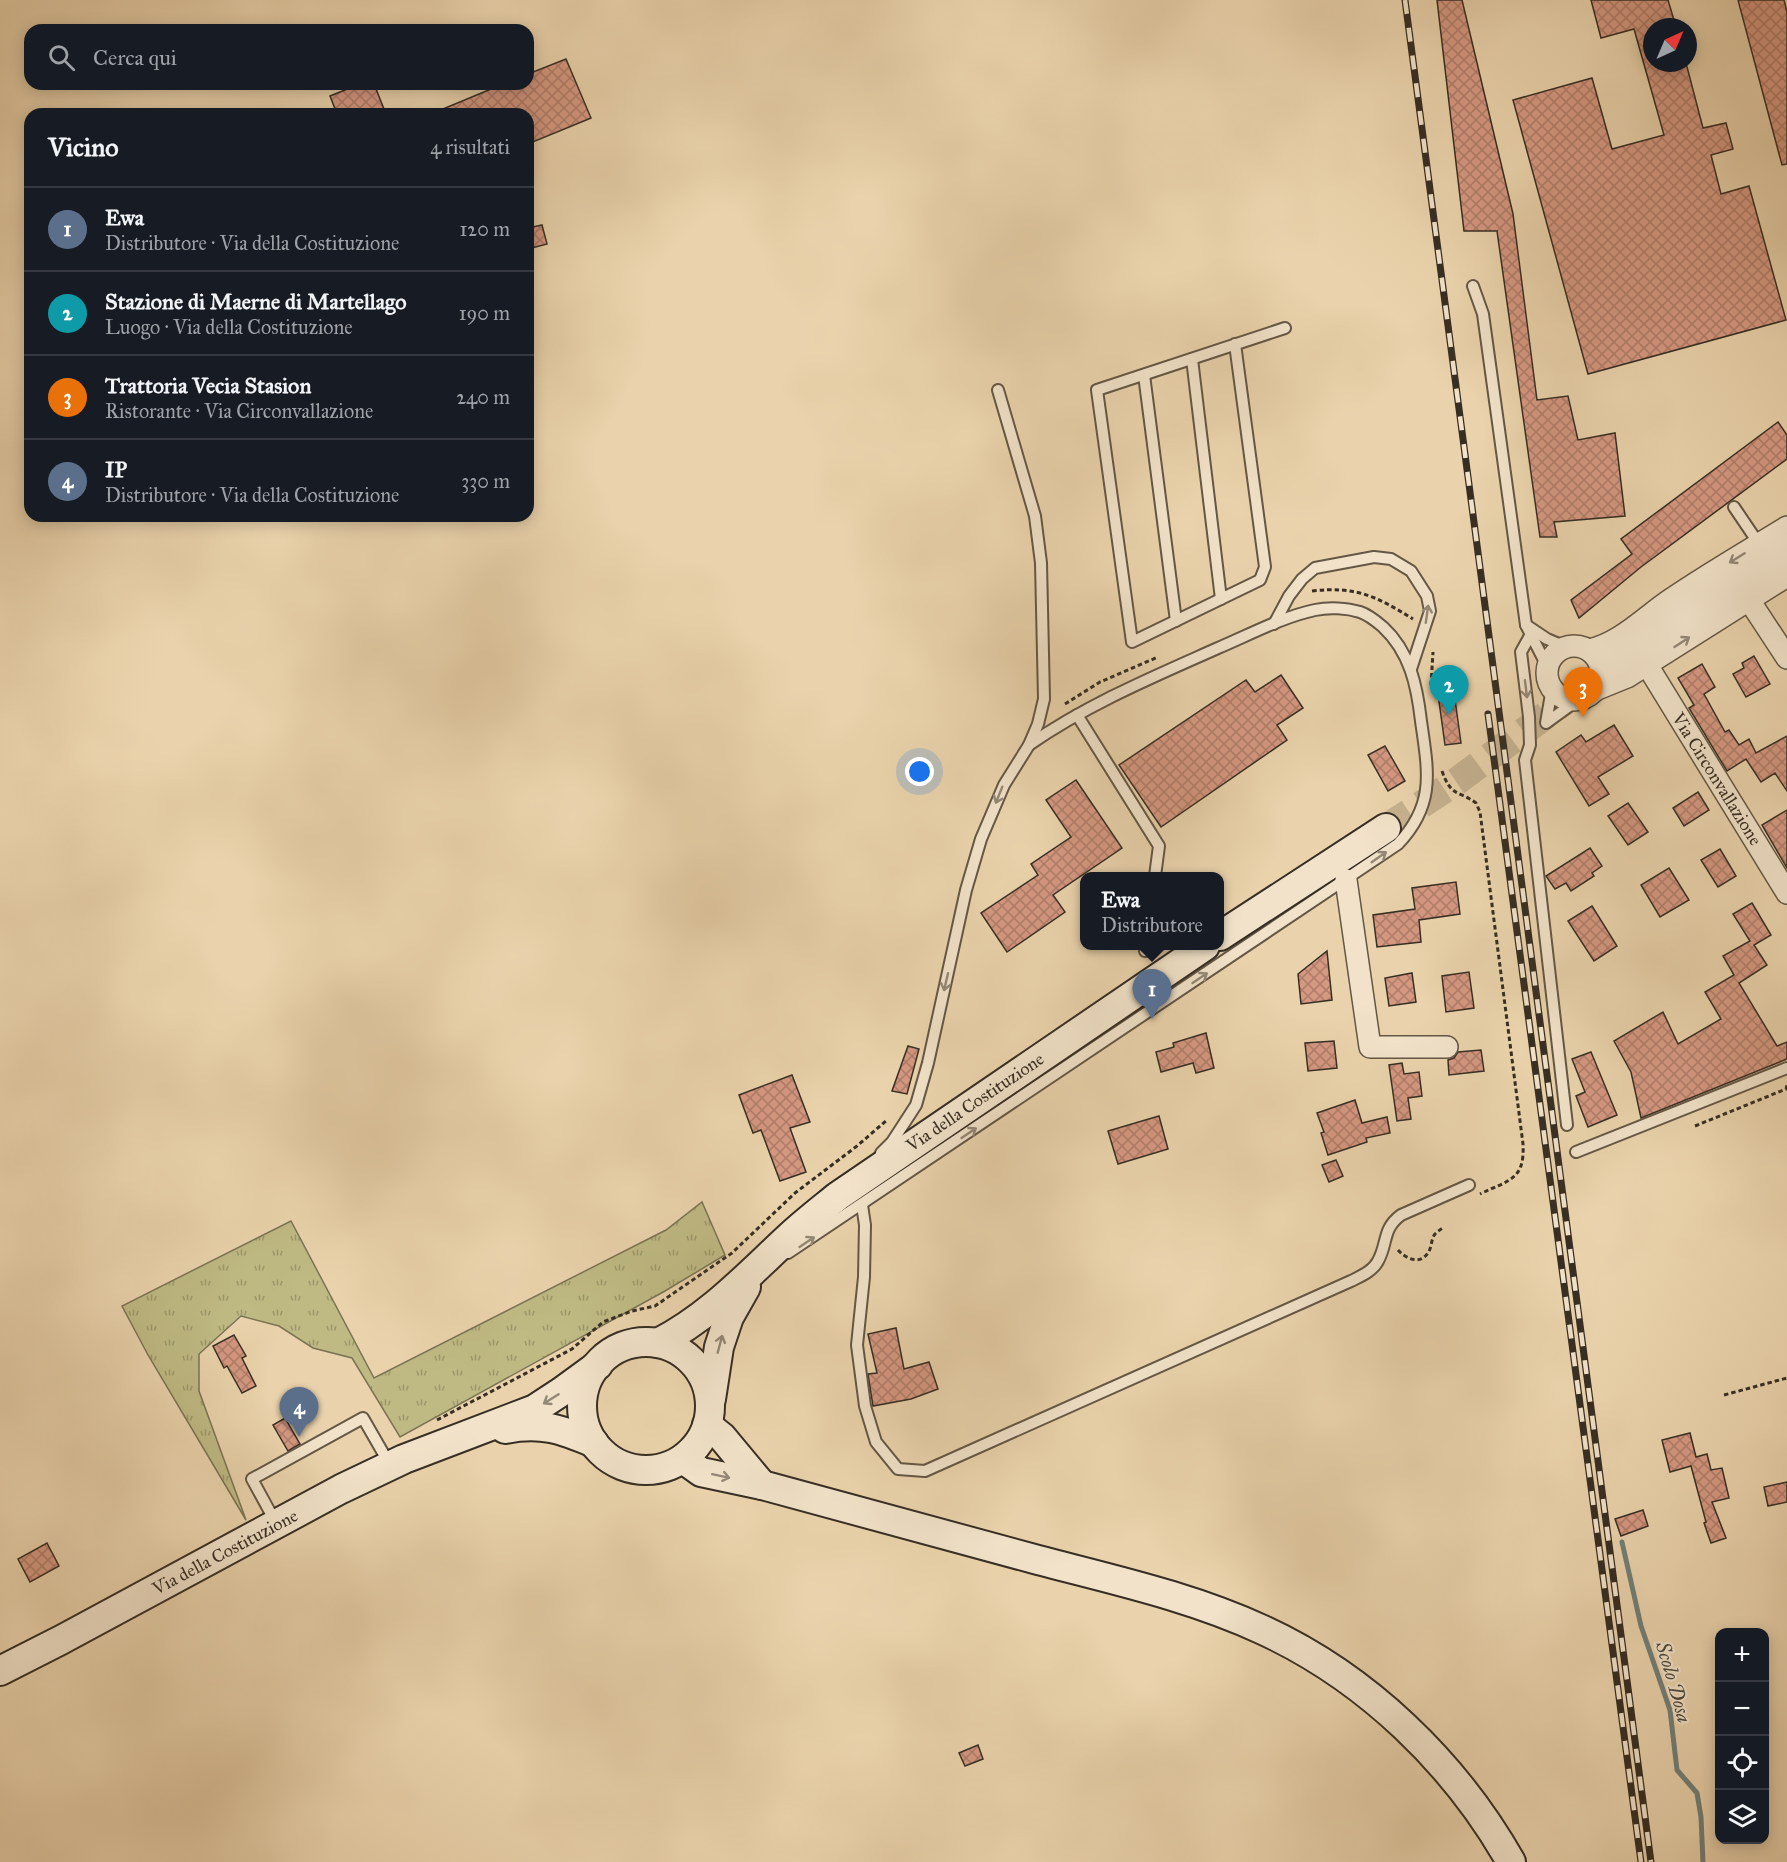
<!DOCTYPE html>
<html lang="it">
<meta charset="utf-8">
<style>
:root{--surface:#171b24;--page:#242831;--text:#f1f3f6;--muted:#9ea1a6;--line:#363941;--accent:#d93025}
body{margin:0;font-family:"IM FELL Great Primer",serif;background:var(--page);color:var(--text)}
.controls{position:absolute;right:18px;bottom:18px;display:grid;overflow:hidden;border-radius:12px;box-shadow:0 3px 15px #0003}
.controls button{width:54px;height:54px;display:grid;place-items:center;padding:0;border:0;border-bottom:2px solid var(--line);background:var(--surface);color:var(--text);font:30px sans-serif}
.compass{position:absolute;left:1643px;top:18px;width:54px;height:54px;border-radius:50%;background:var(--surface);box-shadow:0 3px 15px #0003;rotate:44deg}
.you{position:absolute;left:920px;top:772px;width:21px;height:21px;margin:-15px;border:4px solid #fff;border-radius:50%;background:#1a73e8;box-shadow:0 0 0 9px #1a73e833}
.badge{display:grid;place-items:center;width:39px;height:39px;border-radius:50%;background:var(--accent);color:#fff;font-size:20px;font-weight:700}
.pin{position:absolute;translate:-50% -50px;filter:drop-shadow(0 2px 3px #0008)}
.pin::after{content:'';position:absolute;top:32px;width:21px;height:18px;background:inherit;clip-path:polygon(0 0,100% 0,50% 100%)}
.popup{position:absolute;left:1080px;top:872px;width:144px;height:78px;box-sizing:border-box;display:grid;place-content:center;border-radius:12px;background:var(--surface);filter:drop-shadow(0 2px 4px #0005);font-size:20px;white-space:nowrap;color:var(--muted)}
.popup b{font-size:22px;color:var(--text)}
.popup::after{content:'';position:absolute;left:50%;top:100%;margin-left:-12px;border:12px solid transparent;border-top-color:var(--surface)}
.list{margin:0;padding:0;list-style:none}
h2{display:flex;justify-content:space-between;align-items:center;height:78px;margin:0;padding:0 24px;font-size:26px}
h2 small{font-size:20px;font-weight:400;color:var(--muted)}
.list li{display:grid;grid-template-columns:39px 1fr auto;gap:18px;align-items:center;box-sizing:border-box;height:84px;padding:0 24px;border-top:2px solid var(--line)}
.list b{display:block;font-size:22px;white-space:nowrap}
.list p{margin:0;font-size:20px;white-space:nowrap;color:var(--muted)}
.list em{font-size:20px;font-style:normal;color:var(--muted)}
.icon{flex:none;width:33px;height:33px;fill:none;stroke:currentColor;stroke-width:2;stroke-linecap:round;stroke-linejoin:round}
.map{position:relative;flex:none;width:1787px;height:1862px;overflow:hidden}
.search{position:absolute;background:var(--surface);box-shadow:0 3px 15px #0003;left:24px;top:24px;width:510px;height:66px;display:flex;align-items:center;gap:15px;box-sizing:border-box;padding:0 21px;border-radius:18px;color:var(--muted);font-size:22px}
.panel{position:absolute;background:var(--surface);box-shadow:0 3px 15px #0003;left:24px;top:108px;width:510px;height:414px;border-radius:18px}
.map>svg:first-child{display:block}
.grass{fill:url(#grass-tufts);stroke:#7b7454;stroke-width:1.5}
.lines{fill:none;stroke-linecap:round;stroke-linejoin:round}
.stream{stroke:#728079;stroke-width:5}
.building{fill:url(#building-cross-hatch);stroke:#372e23;stroke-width:1.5}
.secondary-tunnel{stroke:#c6b291;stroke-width:28;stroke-dasharray:28 14;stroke-linecap:butt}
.lane-casing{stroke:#645745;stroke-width:14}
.street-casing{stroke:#645745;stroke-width:24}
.secondary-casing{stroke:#372e23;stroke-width:32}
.path{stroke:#372e23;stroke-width:3;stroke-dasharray:4.5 3;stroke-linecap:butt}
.lane{stroke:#f1e2c9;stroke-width:10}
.street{stroke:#f1e2c9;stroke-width:21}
.secondary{stroke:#f1e2c9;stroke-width:28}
.rail-casing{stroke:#372e23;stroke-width:7}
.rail{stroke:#f1e2c9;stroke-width:4.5;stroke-dasharray:14;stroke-linecap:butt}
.oneway{stroke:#948876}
.labels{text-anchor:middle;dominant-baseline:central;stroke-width:4.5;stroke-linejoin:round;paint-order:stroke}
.street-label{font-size:18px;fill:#372e23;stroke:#f1e2c9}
.water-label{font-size:20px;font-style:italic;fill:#4b4940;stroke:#f1e2c9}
</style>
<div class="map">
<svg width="1787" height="1862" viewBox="0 0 1787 1862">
<defs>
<pattern id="grass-tufts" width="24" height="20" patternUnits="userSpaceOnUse" patternTransform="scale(1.5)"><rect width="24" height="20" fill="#bfba84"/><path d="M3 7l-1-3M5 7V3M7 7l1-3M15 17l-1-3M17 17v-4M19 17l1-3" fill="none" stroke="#9c986c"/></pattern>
<pattern id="building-cross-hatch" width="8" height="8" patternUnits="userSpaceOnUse" patternTransform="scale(1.5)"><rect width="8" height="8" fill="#d59881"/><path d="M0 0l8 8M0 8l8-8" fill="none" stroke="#ae7c69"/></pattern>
</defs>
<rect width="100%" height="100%" fill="#ead3ac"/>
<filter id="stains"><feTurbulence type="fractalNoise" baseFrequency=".00333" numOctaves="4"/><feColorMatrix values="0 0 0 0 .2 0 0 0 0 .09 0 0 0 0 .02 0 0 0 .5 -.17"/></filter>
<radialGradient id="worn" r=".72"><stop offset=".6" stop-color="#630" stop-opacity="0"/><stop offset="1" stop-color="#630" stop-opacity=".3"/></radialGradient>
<path class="grass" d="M702,1202L725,1255L665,1291L400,1437L352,1358L313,1348L279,1326L241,1316L199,1354V1391L246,1520L148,1355L122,1306L291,1221L374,1378L666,1230Z"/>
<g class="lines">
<path class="stream" d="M1622,1542L1641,1626L1670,1710L1677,1770L1697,1793L1701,1817L1703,1862"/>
</g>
<g class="building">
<path d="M1437,0H1462L1513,214L1537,400L1568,396L1578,440L1615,433L1625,516L1554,522L1557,537H1540L1497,231H1464Z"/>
<path d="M1591,0H1668L1676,27H1652V63H1686L1703,128L1726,123L1733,149L1711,155L1721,194L1749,186L1786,320L1588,374L1513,100L1592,78L1612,149L1664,135L1634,29L1601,38Z"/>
<path d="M1738,0H1784L1787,12V164L1782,165Z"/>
<path d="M566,59L591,118L528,144V114H431L503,84H528V74Z"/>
<path d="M360,84H374L386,114H337L330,96Z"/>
<path d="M542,225L547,244L528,249V228Z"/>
<path d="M1778,422L1787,435V459L1641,567L1579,618L1571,600L1632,554L1621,539Z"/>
<path d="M1754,656L1770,684L1746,697L1733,674L1744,668L1742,663Z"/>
<path d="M1702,664L1715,687L1704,694L1725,732L1729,730L1739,745L1749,739L1756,753L1787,736V791L1775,773L1761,782L1746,759L1727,771L1689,708L1694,705L1678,678Z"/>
<path d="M1281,675L1303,708L1277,725L1287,740L1161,827L1119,765L1246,680L1255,692Z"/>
<path d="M1453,685L1461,743L1445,745L1437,687Z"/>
<path d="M1614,725L1633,756L1598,777L1609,794L1589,806L1556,752L1581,735L1586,742Z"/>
<path d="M1385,746L1405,781L1388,791L1368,755Z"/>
<path d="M1076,780L1122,848L1053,895L1065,912L1007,952L981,913L1038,875L1031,864L1071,837L1046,800Z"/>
<path d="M1698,792L1709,810L1684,826L1673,808Z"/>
<path d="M1628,803L1648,832L1628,845L1608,816Z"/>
<path d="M1787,810V868L1762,825Z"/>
<path d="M1590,848L1602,866L1592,873L1594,876L1571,891L1566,883L1555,889L1546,876Z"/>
<path d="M1720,849L1736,876L1718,887L1701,860Z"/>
<path d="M1669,868L1689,900L1660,917L1641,885Z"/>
<path d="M1456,882L1460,914L1419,920L1421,942L1377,947L1373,915L1415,909L1412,888Z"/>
<path d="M1752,903L1771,935L1754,945L1767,965L1739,983L1777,1046L1787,1042V1059L1641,1118L1631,1072L1614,1041L1663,1012L1678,1044L1721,1019L1705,992L1734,975L1723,956L1750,941L1733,914Z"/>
<path d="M1592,906L1617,946L1594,961L1568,921Z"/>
<path d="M1327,951L1332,1000L1301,1004L1298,974Z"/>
<path d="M1469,972L1474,1008L1446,1012L1442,976Z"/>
<path d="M1412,973L1416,1002L1389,1006L1385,978Z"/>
<path d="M1206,1033L1214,1068L1196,1073L1193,1063L1161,1072L1156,1052L1174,1047L1173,1043Z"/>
<path d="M1334,1041L1337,1068L1308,1071L1305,1043Z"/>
<path d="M908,1046L919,1049L907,1094L892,1091Z"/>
<path d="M1481,1050L1484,1071L1449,1075L1448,1060L1454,1058L1458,1052Z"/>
<path d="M1591,1052L1617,1115L1588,1127L1576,1096L1585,1092L1572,1059Z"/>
<path d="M1402,1063L1404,1074L1419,1072L1422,1096L1408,1098L1411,1119L1397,1121L1389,1065Z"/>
<path d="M792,1075L810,1122L790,1128L806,1172L780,1181L761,1130L753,1133L739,1095Z"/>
<path d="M1355,1100L1362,1123L1387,1117L1390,1133L1366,1138L1367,1142L1328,1155L1321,1133L1324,1132L1317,1113Z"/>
<path d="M1159,1116L1168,1149L1118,1164L1108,1131Z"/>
<path d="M1336,1160L1343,1176L1329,1182L1322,1165Z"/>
<path d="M896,1328L904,1369L929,1362L938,1389L911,1399L873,1406L868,1374L877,1373L868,1334Z"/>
<path d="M234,1335L246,1356L242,1358L256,1386L242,1393L227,1366L224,1368L213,1346Z"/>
<path d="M285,1418L300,1444L288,1451L273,1425Z"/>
<path d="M1690,1433L1696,1457L1707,1454L1711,1470L1722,1468L1729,1498L1712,1502L1726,1538L1711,1543L1704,1523L1706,1522L1691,1466L1670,1472L1662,1440Z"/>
<path d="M1787,1482V1502L1768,1506L1764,1487Z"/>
<path d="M1643,1510L1648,1526L1621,1536L1615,1519Z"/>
<path d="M47,1543L59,1566L30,1582L18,1559Z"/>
<path d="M978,1745L983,1759L965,1766L959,1753Z"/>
</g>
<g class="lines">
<path class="secondary-tunnel" d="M1386,828L1457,781L1615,664"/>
<g class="lane-casing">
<g id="lane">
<path d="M1473,286L1483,314L1526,625L1548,668"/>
<path d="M1235,344L1265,567L1260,580L1132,642L1097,390L1285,328"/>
<path d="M1192,359L1221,599"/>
<path d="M1144,375L1176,621"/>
<path d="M1734,507L1759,544"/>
<path d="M1274,624L1289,596L1302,579L1315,568L1374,557L1391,559L1411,571L1427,596L1430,611L1411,669"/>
<path d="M1526,625L1547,639L1566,647"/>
<path d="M1531,634L1521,652L1529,717L1530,745L1525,760L1567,1125"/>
<path d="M1552,688L1546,723L1579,699"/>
<path d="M1077,715L1159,846L1155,876"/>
<path d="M1145,951L1146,946"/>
<path d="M1576,1152L1787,1068"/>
<path d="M881,1153L892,1142L916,1105L928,1063L966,890L981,839L1004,785L1029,745L1038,724L1044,699L1041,563L1035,516L998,390"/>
<path d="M862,1205L865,1225L864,1277L857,1345L865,1406L876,1442L898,1469L925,1471L1351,1281C1361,1276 1373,1271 1378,1261C1388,1243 1382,1229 1401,1215L1469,1185"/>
<path d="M788,1253L1398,844C1436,804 1428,771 1421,721C1417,686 1410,652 1383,627C1376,621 1369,615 1360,612C1347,608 1329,607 1315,610C1282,617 1249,635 1218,648C1153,677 1088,704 1029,745"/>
<path d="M276,1523L252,1479L363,1418L390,1465"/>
</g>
</g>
<g class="street-casing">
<g id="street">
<path d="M1749,600L1787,658"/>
<circle cx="1574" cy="673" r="27"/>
<path d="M1589,650C1619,644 1645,617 1670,600C1708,574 1748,551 1787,527"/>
<path d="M1647,665L1787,893"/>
<path d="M1595,690L1627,677L1787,576"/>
<path d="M1346,880L1370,1047H1447"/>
</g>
</g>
<g class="secondary-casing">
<g id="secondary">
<path d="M1615,664L1787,551"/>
<path d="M1220,936L1386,828"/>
<circle cx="646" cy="1406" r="64"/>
<path d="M658,1343C709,1317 747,1276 789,1237C805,1222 822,1209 838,1196L1205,946"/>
<path d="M711,1399L719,1347L729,1317L746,1287"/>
<path d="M707,1425L722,1437L762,1485"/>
<path d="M505,1429C541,1422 561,1429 594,1443"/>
<path d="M683,1459L701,1472L762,1485C854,1510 946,1535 1038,1560C1114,1580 1192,1597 1263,1630C1367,1678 1455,1763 1511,1862"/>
<path d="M0,1671L61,1640L341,1489L404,1459L535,1409L561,1392L598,1365"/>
</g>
</g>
<g class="path">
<path d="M1312,591C1356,586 1376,596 1413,619"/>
<path d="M1431,685L1433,652"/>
<path d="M1065,704L1100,682L1158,657"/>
<path d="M1442,771C1451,797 1458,790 1476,803L1480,812L1523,1144C1525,1180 1509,1180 1480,1194"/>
<path d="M1695,1126L1786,1089L1787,1085"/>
<path d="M1398,1250C1406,1259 1420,1265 1428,1253C1432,1247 1431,1239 1435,1234C1438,1231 1441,1229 1444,1227"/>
<path d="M1724,1395L1787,1378"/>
<path d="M437,1420L572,1349L603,1322L632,1311L655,1306L732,1253L795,1193L857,1146L887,1120"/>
</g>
<use href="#lane" class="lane"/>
<use href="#street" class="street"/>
<use href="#secondary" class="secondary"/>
<g class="rail-casing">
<g id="rail">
<path d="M1405,0L1651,1862"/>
<path d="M1488,714L1641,1862"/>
</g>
</g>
<use href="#rail" class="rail"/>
</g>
<defs><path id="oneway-shaft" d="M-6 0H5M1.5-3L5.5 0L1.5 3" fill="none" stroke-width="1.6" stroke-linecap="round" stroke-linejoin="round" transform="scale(1.5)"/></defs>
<g class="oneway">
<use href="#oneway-shaft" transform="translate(1737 558) rotate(148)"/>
<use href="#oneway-shaft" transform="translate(1427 614) rotate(-82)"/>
<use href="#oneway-shaft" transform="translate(1682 642) rotate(-33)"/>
<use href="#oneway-shaft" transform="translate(1526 689) rotate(83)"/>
<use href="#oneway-shaft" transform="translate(999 795) rotate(112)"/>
<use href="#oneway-shaft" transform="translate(1379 857) rotate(-35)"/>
<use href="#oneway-shaft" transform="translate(1200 978) rotate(-34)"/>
<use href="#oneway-shaft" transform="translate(946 982) rotate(103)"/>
<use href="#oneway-shaft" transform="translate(969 1133) rotate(-34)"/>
<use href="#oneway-shaft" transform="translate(807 1242) rotate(-34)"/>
<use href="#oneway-shaft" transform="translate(720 1344) rotate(-75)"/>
<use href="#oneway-shaft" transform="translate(551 1399) rotate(148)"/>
<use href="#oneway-shaft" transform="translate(721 1476) rotate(12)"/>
</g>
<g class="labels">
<g class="street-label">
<text transform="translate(1717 779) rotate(58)">Via Circonvallazione</text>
<text transform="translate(975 1102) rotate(-34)">Via della Costituzione</text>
<text transform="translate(225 1552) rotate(-28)">Via della Costituzione</text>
</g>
<g class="water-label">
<text transform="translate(1674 1682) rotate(74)">Scolo Dosa</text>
</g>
</g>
<rect width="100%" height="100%" filter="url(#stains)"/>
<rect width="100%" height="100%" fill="url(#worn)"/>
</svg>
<div class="controls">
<button>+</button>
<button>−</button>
<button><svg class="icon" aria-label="locate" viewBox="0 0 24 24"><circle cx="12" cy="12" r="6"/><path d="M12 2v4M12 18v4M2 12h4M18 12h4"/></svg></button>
<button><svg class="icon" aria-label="layers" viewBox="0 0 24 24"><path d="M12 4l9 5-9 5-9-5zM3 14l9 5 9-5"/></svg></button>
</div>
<svg class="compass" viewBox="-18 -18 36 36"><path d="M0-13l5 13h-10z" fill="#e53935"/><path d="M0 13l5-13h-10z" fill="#9ea1a6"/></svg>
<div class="you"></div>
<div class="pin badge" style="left:1152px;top:1019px;background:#5c6f8a">1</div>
<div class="popup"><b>Ewa</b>Distributore</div>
<div class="pin badge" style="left:1449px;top:715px;background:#0f9aa8">2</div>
<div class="pin badge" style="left:1583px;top:717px;background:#e8710a">3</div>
<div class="pin badge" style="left:299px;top:1437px;background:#5c6f8a">4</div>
<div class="search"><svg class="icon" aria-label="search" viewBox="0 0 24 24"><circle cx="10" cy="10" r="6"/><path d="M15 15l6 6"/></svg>Cerca qui</div>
<section class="panel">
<h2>Vicino<small>4 risultati</small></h2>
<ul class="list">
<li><span class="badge" style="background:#5c6f8a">1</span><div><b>Ewa</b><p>Distributore · Via della Costituzione</p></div><em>120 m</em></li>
<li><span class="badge" style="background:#0f9aa8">2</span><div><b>Stazione di Maerne di Martellago</b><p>Luogo · Via della Costituzione</p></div><em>190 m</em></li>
<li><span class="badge" style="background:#e8710a">3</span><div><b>Trattoria Vecia Stasion</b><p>Ristorante · Via Circonvallazione</p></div><em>240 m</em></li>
<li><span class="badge" style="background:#5c6f8a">4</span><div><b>IP</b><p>Distributore · Via della Costituzione</p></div><em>330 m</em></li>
</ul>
</section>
</div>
